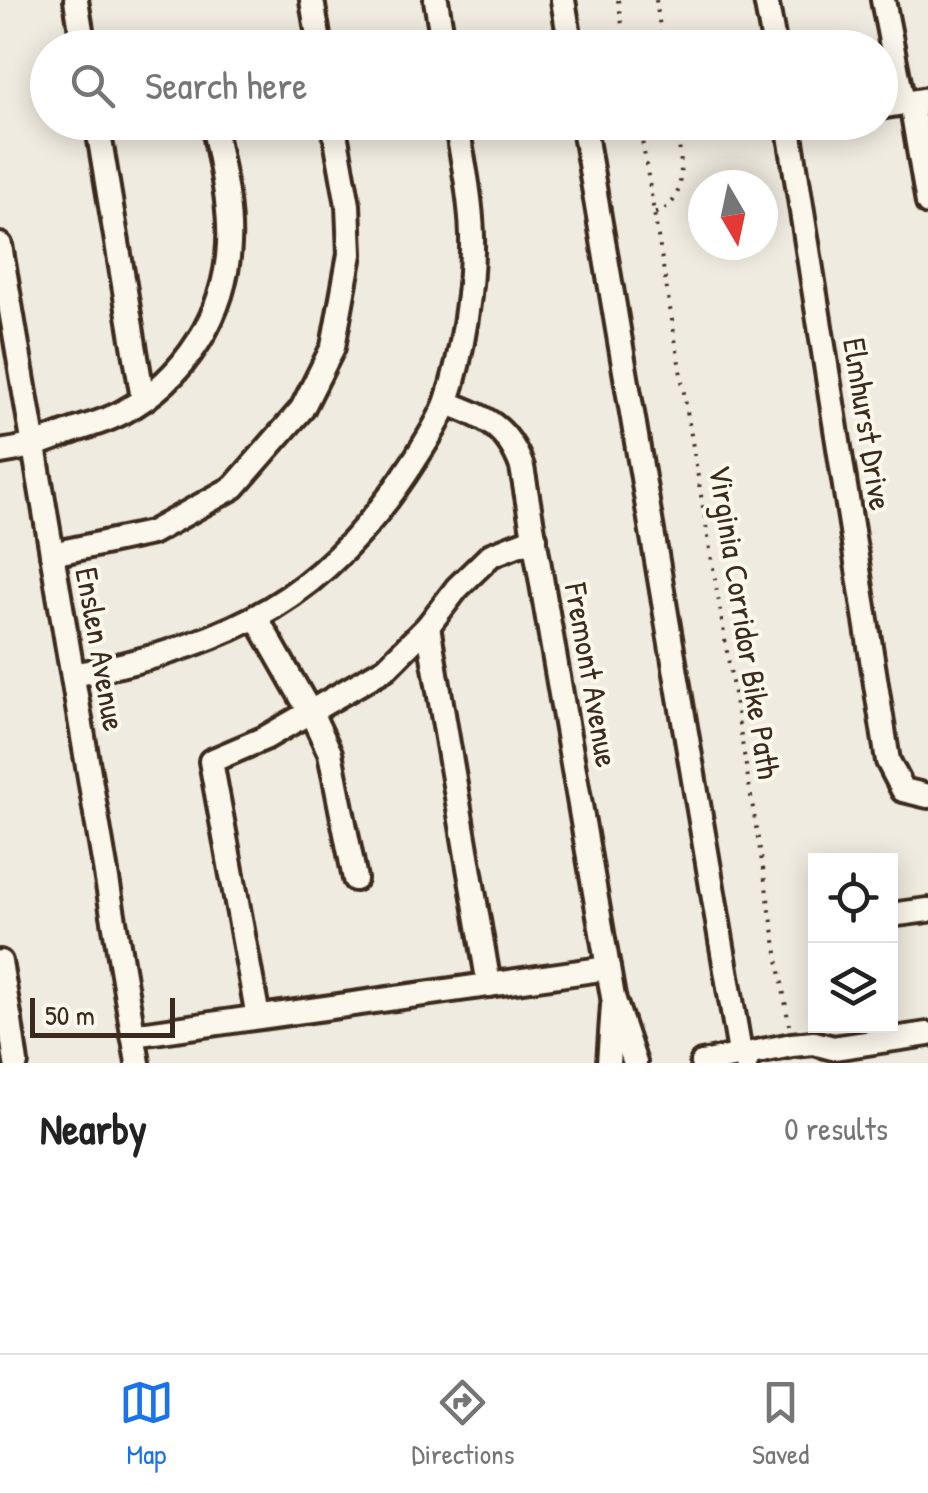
<!DOCTYPE html>
<style>
:root{--surface:#fff;--page:#f2f2f2;--text:#222;--muted:#767676;--line:#e0e0e0;--accent:#1a73e8}
body{margin:0;font-family:"Patrick Hand",sans-serif;background:var(--page);color:var(--text)}
.controls{position:absolute;right:30px;bottom:30px;display:grid;overflow:hidden;border-radius:0px;box-shadow:0 5px 25px #0003}
.controls button{width:90px;height:90px;display:grid;place-items:center;padding:0;border:0;border-bottom:2px solid var(--line);background:var(--surface);color:var(--text);font:50px sans-serif}
.compass{position:absolute;left:688px;top:170px;width:90px;height:90px;border-radius:50%;background:var(--surface);box-shadow:0 5px 25px #0003;rotate:171deg}
.scale{position:absolute;left:30px;bottom:25px;width:145px;box-sizing:border-box;padding-left:10px;border:5px solid #3b2a1e;border-top:0;font-size:28px;line-height:35px;white-space:nowrap;color:#3b2a1e;-webkit-text-stroke:8px #fbf7ec;paint-order:stroke}
.list{margin:0;padding:0;list-style:none}
h2{display:flex;justify-content:space-between;align-items:center;height:130px;margin:0;padding:0 40px;font-size:42px}
h2 small{font-size:32px;font-weight:400;color:var(--muted)}
.icon{flex:none;width:55px;height:55px;fill:none;stroke:currentColor;stroke-width:2;stroke-linecap:round;stroke-linejoin:round}
.map{position:relative;flex:none;width:928px;height:1063px;overflow:hidden}
.search{position:absolute;background:var(--surface);box-shadow:0 5px 25px #0003;left:30px;right:30px;top:30px;height:110px;display:flex;align-items:center;gap:25px;box-sizing:border-box;padding:0 35px;border-radius:55px;color:var(--muted);font-size:38px}
.sheet{height:290px;background:var(--surface)}
nav{display:flex;justify-content:space-around;align-items:center;box-sizing:border-box;height:140px;border-top:2px solid var(--line);background:var(--surface);font-size:28px;color:var(--muted)}
nav a{display:grid;justify-items:center;gap:5px}
nav .on{color:var(--accent)}
.map>svg:first-child{display:block}
.lines{fill:none;stroke-linecap:round;stroke-linejoin:round}
.minor-casing{stroke:#3b2a1e;stroke-width:30}
.path{stroke:#3b2a1e;stroke-width:4;stroke-dasharray:2.5 8;stroke-linecap:butt}
.minor{stroke:#fbf7ec;stroke-width:22}
.labels{text-anchor:middle;dominant-baseline:central;stroke-width:8;stroke-linejoin:round;paint-order:stroke}
.street-label{font-size:32px;fill:#3b2a1e;stroke:#fbf7ec}
</style>
<div class="map">
<svg width="928" height="1063" viewBox="0 0 928 1063">
<rect width="100%" height="100%" fill="#f0ebe0"/>
<filter id="ink" filterUnits="userSpaceOnUse"><feTurbulence type="fractalNoise" baseFrequency=".01" numOctaves="2"/><feDisplacementMap in="SourceGraphic" scale="20" xChannelSelector="R" yChannelSelector="G"/><feConvolveMatrix kernelMatrix="1 2 1 2 8 2 1 2 1" color-interpolation-filters="sRGB"/></filter>
<g filter="url(#ink)">
<g class="lines">
<g class="minor-casing">
<g id="minor">
<path d="M76,0L84,48"/>
<path d="M312,0L320,48"/>
<path d="M436,0L444,48"/>
<path d="M563,0L571,48"/>
<path d="M766,0L775,48"/>
<path d="M883,0L903,103"/>
<path d="M911,102L928,203"/>
<path d="M880,107L928,99"/>
<path d="M97,122L143,399"/>
<path d="M583,122L739,1047L746,1063"/>
<path d="M788,122L888,761L903,790L928,796"/>
<path d="M0,245L138,1063"/>
<path d="M447,403C486,418 507,426 522,467L613,997L635,1063"/>
<path d="M0,452C31,448 45,441 73,431C90,425 107,421 123,412C185,379 226,314 229,244C231,204 220,162 213,122"/>
<path d="M52,554L151,533L234,487L302,409L333,347L350,254L348,205L333,122"/>
<path d="M256,617L315,721L330,753L355,879"/>
<path d="M428,626L457,588L491,555L535,538"/>
<path d="M73,675C136,663 195,648 253,618C322,583 373,525 414,461C426,442 440,421 447,401C463,354 473,284 472,236C471,198 463,160 456,122"/>
<path d="M890,915L928,910"/>
<path d="M0,962L10,1021"/>
<path d="M258,1017L211,761L265,738L386,668L428,626L489,985"/>
<path d="M0,1023L10,1021L16,1063"/>
<path d="M133,1035L608,968"/>
<path d="M609,1063L613,1005"/>
<path d="M702,1063L792,1045L814,1043L833,1048L928,1034"/>
</g>
</g>
<g class="path">
<path d="M618,0L626,48"/>
<path d="M656,0L663,48"/>
<path d="M639,122L789,1025"/>
<path d="M655,213C692,204 680,150 675,122"/>
</g>
<use href="#minor" class="minor"/>
</g>
</g>
<g class="labels">
<g class="street-label">
<text transform="translate(868 424) rotate(81)">Elmhurst Drive</text>
<text transform="translate(745 622) rotate(81)">Virginia Corridor Bike Path</text>
<text transform="translate(101 649) rotate(80)">Enslen Avenue</text>
<text transform="translate(592 675) rotate(80)">Fremont Avenue</text>
</g>
</g>
</svg>
<div class="controls">
<button><svg class="icon" aria-label="locate" viewBox="0 0 24 24"><circle cx="12" cy="12" r="6"/><path d="M12 2v4M12 18v4M2 12h4M18 12h4"/></svg></button>
<button><svg class="icon" aria-label="layers" viewBox="0 0 24 24"><path d="M12 4l9 5-9 5-9-5zM3 14l9 5 9-5"/></svg></button>
</div>
<svg class="compass" viewBox="-18 -18 36 36"><path d="M0-13l5 13h-10z" fill="#e53935"/><path d="M0 13l5-13h-10z" fill="#767676"/></svg>
<div class="scale">50 m</div>
<div class="search"><svg class="icon" aria-label="search" viewBox="0 0 24 24"><circle cx="10" cy="10" r="6"/><path d="M15 15l6 6"/></svg>Search here</div>
</div>
<section class="sheet">
<h2>Nearby<small>0 results</small></h2>
<ul class="list">
</ul>
</section>
<nav>
<a class="on"><svg class="icon" aria-label="map" viewBox="0 0 24 24"><path d="M3 6l6-2 6 2 6-2v14l-6 2-6-2-6 2zM9 4v14M15 6v14"/></svg>Map</a>
<a><svg class="icon" aria-label="directions" viewBox="0 0 24 24"><path d="M12 3l9 9-9 9-9-9zM9 14v-3h6M13 9l2 2-2 2"/></svg>Directions</a>
<a><svg class="icon" aria-label="saved" viewBox="0 0 24 24"><path d="M7 4h10v16l-5-4-5 4z"/></svg>Saved</a>
</nav>
